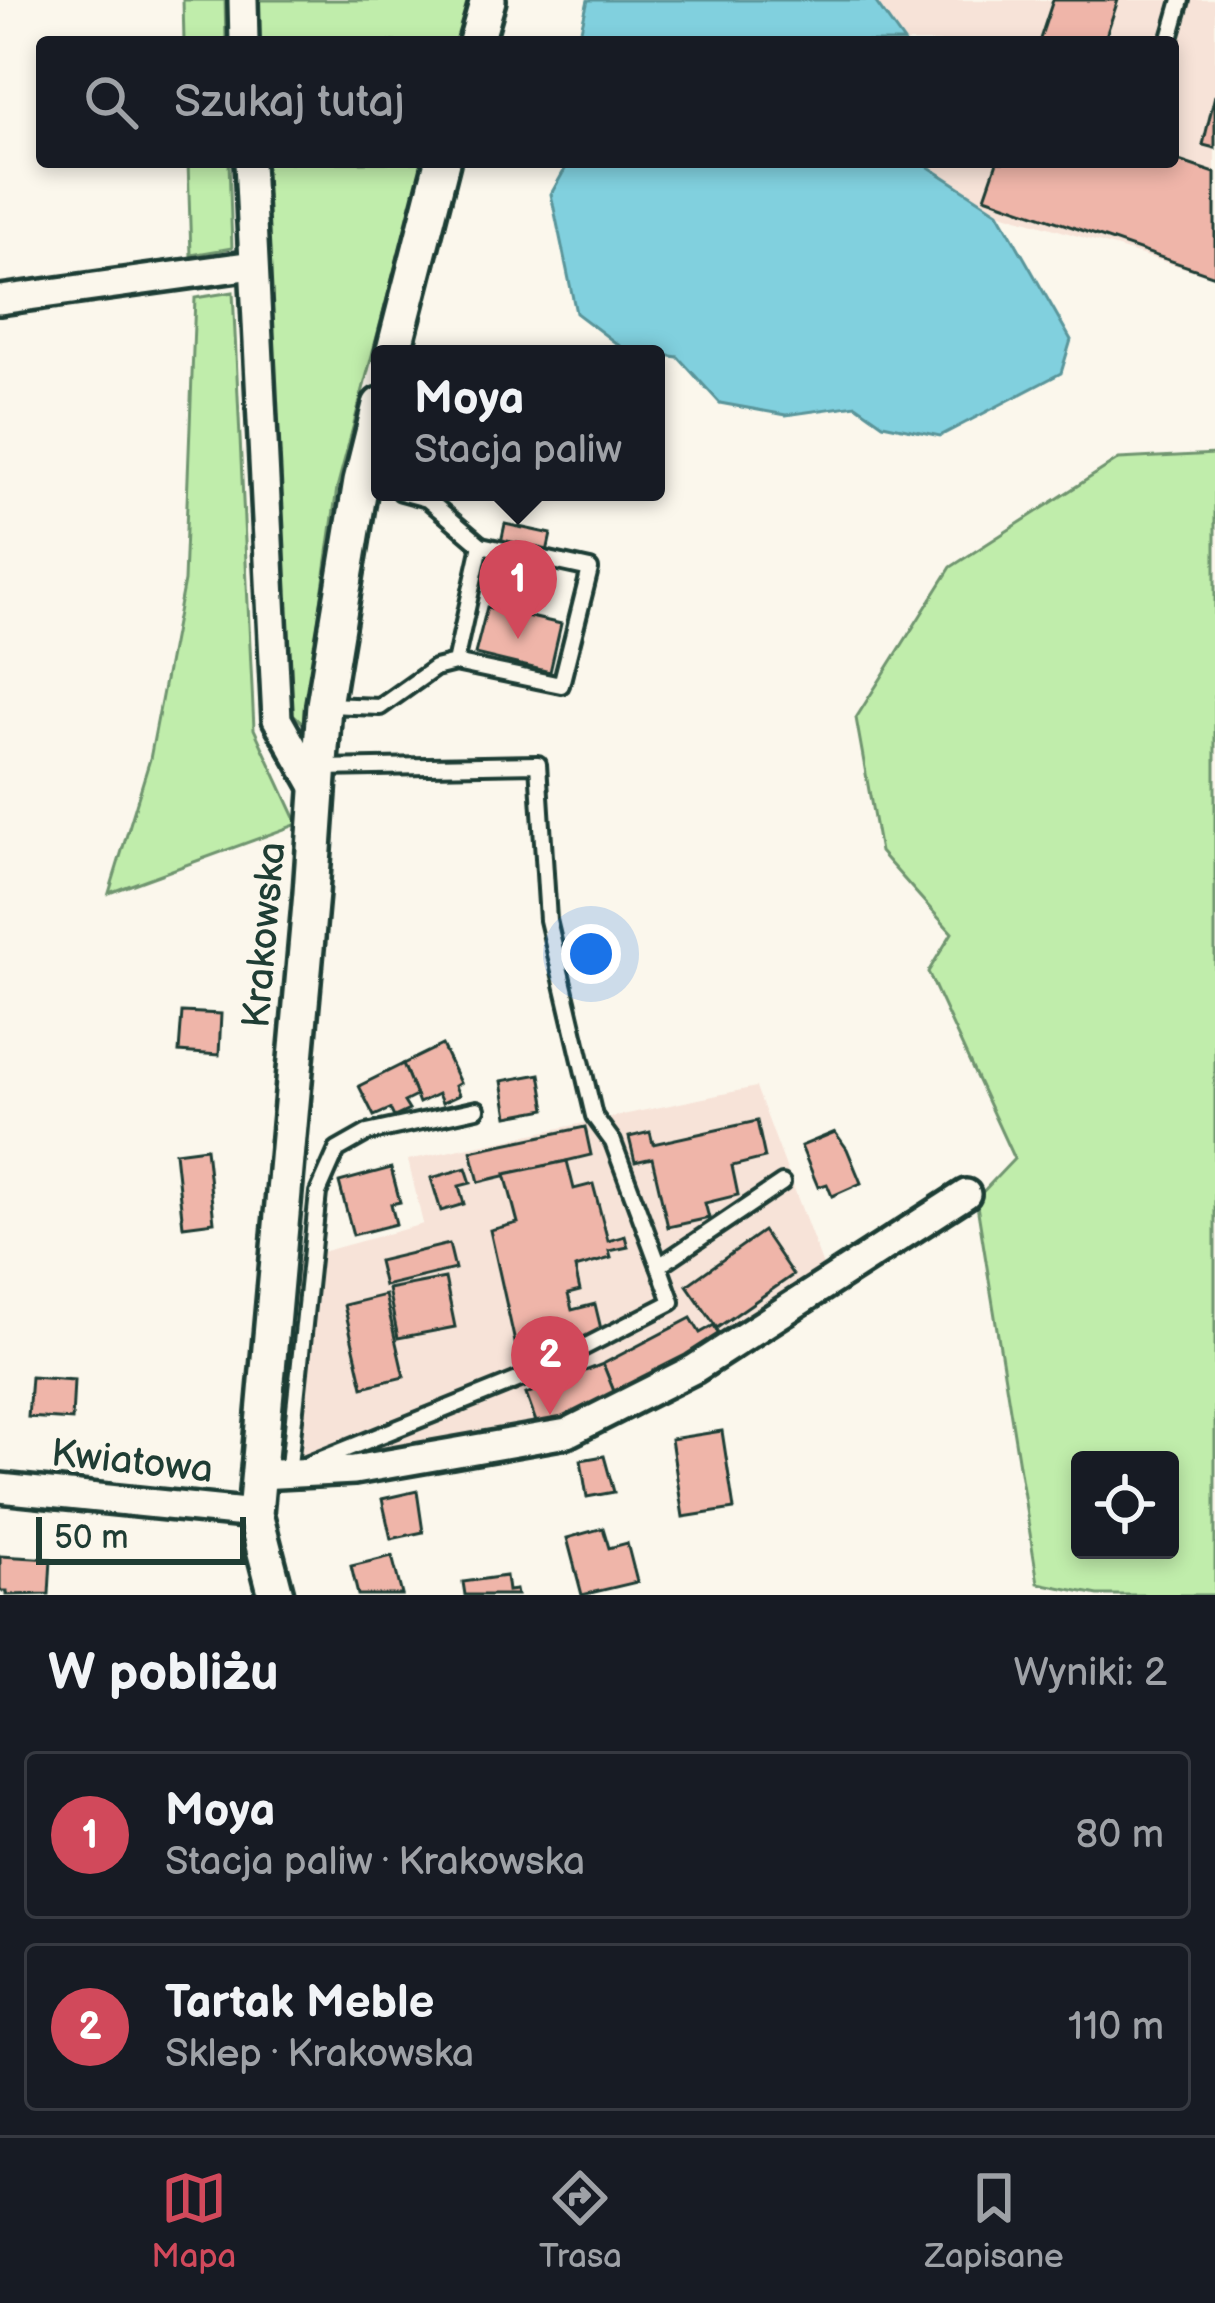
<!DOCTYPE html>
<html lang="pl">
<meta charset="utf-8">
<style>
:root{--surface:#171b24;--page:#242831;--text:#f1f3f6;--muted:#9ea1a6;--line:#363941;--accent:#d1495b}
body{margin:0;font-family:"Balsamiq Sans",sans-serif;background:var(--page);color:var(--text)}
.controls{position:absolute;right:36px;bottom:36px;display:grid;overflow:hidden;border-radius:12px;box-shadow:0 6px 18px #0003}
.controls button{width:108px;height:108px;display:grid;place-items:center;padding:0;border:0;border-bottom:3px solid var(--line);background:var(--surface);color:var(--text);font:60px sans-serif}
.scale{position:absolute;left:36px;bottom:30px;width:210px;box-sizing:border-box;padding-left:12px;border:6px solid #1f3d34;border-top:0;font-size:33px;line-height:42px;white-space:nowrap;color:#1f3d34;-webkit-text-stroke:9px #fbf7ec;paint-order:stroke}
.you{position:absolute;left:591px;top:954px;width:42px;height:42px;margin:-30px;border:9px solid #fff;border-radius:50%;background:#1a73e8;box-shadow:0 0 0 18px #1a73e833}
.badge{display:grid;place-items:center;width:78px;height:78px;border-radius:50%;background:var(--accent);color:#fff;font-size:39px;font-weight:700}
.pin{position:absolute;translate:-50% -99px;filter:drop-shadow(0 3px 6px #0008)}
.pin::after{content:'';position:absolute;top:63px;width:42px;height:36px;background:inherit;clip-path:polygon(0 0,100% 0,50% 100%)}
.popup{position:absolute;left:371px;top:345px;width:294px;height:156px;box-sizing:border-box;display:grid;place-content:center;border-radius:12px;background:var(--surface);filter:drop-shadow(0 3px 9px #0005);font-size:39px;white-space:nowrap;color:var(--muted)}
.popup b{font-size:45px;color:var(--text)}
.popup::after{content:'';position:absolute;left:50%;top:100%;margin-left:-24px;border:24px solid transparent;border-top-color:var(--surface)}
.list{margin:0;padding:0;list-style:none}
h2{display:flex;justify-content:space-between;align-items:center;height:156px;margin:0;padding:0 48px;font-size:51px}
h2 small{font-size:39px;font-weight:400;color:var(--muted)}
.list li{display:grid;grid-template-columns:78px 1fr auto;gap:36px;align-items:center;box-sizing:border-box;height:168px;margin:0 24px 24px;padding:0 24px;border:3px solid var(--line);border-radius:12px}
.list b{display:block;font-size:45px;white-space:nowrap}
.list p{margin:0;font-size:39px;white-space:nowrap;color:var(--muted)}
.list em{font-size:39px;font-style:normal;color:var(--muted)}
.icon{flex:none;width:66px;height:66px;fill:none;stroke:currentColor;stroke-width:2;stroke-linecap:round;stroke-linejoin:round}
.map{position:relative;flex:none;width:1215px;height:1595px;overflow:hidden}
.search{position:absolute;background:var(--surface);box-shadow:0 6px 18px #0003;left:36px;right:36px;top:36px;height:132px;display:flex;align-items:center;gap:30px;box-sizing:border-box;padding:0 42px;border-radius:12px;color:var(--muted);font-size:45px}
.sheet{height:540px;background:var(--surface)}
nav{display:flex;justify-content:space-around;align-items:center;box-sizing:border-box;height:168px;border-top:3px solid var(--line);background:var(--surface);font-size:33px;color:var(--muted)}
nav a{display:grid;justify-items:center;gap:6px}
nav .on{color:var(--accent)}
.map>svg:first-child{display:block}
.built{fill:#f7e3d8}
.green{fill:#c0edab;stroke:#709570;stroke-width:3;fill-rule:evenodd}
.water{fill:#81d0de;stroke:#5a959a;stroke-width:3}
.building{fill:#efb5a9;stroke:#1f3d34;stroke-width:3}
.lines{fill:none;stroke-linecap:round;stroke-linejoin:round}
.service-casing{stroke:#1f3d34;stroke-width:22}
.minor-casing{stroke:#1f3d34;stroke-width:36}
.tertiary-casing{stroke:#1f3d34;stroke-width:42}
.service{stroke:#fbf7ec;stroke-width:14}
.minor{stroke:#fbf7ec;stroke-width:27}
.tertiary{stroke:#fbf7ec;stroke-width:33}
.labels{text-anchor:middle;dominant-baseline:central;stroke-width:9;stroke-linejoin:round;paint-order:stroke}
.street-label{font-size:39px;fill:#1f3d34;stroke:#fbf7ec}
</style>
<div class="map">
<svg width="1215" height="1595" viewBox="0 0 1215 1595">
<rect width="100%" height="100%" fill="#fbf7ec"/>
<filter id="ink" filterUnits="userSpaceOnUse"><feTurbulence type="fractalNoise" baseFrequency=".00833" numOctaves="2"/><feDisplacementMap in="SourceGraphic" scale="24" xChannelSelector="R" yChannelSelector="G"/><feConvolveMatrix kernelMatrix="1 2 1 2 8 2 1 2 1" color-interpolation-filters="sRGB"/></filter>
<g filter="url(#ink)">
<g class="built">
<path d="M874,0H1215V277L998,212L921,162H1173V42H904Z"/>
<path d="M756,1087L825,1271L691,1364L565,1428L351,1464L275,1466L296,1259L423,1224L408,1160Z"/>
</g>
<g class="green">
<path d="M183,0H225L226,42H184Z"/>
<path d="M254,0H470L458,42H256Z"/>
<path d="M188,162H229L232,248L191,255Z"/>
<path d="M262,162H423L337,488L304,724L291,712Z"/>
<path d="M233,292L254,729L298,824L109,893L150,759L184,581L195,298Z"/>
<path d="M1215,454V1595H1098L1038,1583L976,1199L1014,1159L928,972L952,933L880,852L856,718L951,567L1119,459ZM1080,1460H1170V1550H1080Z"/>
</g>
<g class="water">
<path d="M588,0H874L904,42H578Z"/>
<path d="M569,162H921L998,212L1071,340L1061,373L940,436L883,424L856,405L786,415L720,403L678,357L625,350L576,313L551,194Z"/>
</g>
<g class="building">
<path d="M1053,0H1118L1104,42H1039Z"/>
<path d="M1215,95V148L1203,145Z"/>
<path d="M1173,159L1215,173V276L985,197L997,162H1173Z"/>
<path d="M505,524L551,534L542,575L534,574L525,616L496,609L504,571L495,570Z"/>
<path d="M487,607L561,624L550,672L475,654Z"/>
<path d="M182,1012L221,1014L219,1055L179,1052Z"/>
<path d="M442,1045L460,1083L455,1086L459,1095L442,1103L438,1094L419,1103L403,1064Z"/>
<path d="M403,1064L416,1096L404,1102L409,1110L394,1117L390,1109L374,1116L359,1086Z"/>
<path d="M540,1074L546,1109L508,1116L502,1081Z"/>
<path d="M757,1121L765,1158L732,1166L738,1195L705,1203L709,1218L668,1227L652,1158L635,1162L629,1137L650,1132L653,1144Z"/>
<path d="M585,1127L591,1155L479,1182L471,1151Z"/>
<path d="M835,1132L847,1149L861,1183L832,1196L827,1184L818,1187L801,1146Z"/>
<path d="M206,1148L214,1222L183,1226L175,1152Z"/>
<path d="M567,1161L574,1189L593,1184L608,1241L625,1236L628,1247L609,1251L611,1258L575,1268L580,1291L568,1294L572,1310L595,1304L601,1329L577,1343L518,1356L490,1230L518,1223L505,1174Z"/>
<path d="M391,1168L400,1202L391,1204L396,1224L353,1235L339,1182Z"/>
<path d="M466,1168L471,1183L459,1186L464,1204L441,1211L431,1178Z"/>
<path d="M763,1231L793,1275L717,1328L687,1285Z"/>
<path d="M449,1244L455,1269L384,1286L378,1261Z"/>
<path d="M445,1278L455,1327L398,1338L388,1289Z"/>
<path d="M385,1295L404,1377L363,1387L344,1305Z"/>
<path d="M691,1318L700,1333L714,1325L721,1339L617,1399L603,1364Z"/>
<path d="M603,1364L617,1399L539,1430L526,1394Z"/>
<path d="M31,1377L74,1380L72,1420L28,1417Z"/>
<path d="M722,1431L734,1509L683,1517L671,1439Z"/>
<path d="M604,1456L614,1492L587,1497L581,1460Z"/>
<path d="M417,1491L423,1532L391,1539L382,1499Z"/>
<path d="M603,1528L609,1548L627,1543L637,1582L582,1595L567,1538Z"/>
<path d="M0,1556L51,1559L49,1594L7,1595V1591H0Z"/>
<path d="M392,1556L402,1595H358L351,1566Z"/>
<path d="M506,1576L508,1591L516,1590L517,1595H465L463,1582Z"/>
</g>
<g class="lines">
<g class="service-casing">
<g id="service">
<path d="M1169,42L1181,0"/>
<path d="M401,492L427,499L481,545"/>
<path d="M327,705L380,707L435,668L455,663L561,685L590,569L481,545L455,663"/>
<path d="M321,768L538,764L548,920L594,1116L613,1142L659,1266"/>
<path d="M309,1464L530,1375L672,1302L659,1266L782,1183"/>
<path d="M288,1475L318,1193L337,1150L367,1133L477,1109"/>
</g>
</g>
<g class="minor-casing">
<g id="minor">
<path d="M243,0L244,42"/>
<path d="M249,162L277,719L318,792"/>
<path d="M0,300L253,265"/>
<path d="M258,1475L354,1470L567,1433L694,1369L966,1194"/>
<path d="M0,1488L255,1514"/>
</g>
</g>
<g class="tertiary-casing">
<g id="tertiary">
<path d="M476,42L488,0"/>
<path d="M393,354L442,162"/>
<path d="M276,1595L255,1514L311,893L324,705L361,481L380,405"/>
</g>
</g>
<use href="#service" class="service"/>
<use href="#minor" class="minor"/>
<use href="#tertiary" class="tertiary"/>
</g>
</g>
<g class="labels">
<g class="street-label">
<text transform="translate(265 935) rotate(-85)">Krakowska</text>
<text transform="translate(132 1462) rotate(6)">Kwiatowa</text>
</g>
</g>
</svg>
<div class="controls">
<button><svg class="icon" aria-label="locate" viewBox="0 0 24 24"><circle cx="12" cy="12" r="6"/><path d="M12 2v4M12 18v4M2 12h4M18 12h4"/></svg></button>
</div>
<div class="scale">50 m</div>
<div class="you"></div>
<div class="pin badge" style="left:518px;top:639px">1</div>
<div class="popup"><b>Moya</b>Stacja paliw</div>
<div class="pin badge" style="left:550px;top:1415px">2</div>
<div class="search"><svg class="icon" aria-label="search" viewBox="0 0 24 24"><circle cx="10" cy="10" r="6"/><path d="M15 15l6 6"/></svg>Szukaj tutaj</div>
</div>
<section class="sheet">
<h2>W pobliżu<small>Wyniki: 2</small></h2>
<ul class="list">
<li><span class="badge">1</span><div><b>Moya</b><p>Stacja paliw · Krakowska</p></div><em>80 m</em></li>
<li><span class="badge">2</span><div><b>Tartak Meble</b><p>Sklep · Krakowska</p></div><em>110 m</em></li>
</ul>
</section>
<nav>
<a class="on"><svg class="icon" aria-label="map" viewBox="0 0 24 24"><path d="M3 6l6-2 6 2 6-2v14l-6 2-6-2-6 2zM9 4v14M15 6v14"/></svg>Mapa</a>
<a><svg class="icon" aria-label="directions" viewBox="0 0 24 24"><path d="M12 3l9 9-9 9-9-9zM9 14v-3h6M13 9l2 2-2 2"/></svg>Trasa</a>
<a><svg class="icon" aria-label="saved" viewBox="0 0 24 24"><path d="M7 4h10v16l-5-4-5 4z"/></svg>Zapisane</a>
</nav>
